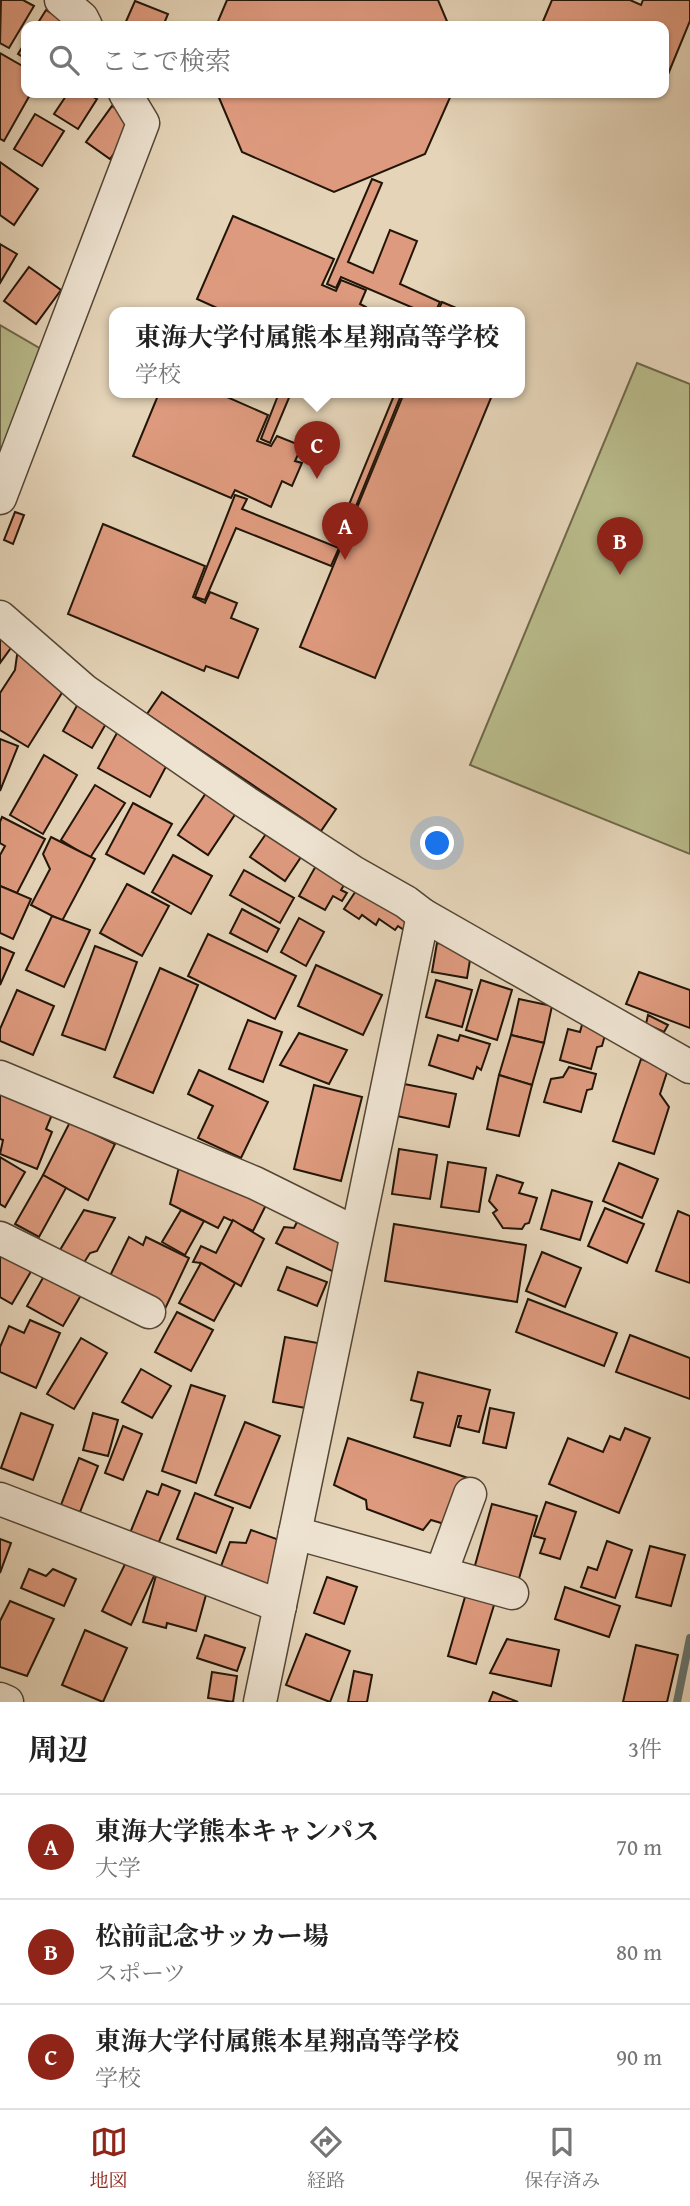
<!DOCTYPE html>
<html lang="ja">
<meta charset="utf-8">
<style>
:root{--surface:#fff;--page:#f2f2f2;--text:#222;--muted:#767676;--line:#e0e0e0;--accent:#8f2418}
body{margin:0;font-family:"Gentium Book Plus","Noto Serif JP",serif;background:var(--page);color:var(--text)}
.you{position:absolute;left:438px;top:844px;width:24px;height:24px;margin:-18px;border:5px solid #fff;border-radius:50%;background:#1a73e8;box-shadow:0 0 0 10px #1a73e833}
.badge{display:grid;place-items:center;width:46px;height:46px;border-radius:50%;background:var(--accent);color:#fff;font-size:23px;font-weight:700}
.pin{position:absolute;translate:-50% -58px;filter:drop-shadow(0 2px 4px #0008)}
.pin::after{content:'';position:absolute;top:37px;width:24px;height:21px;background:inherit;clip-path:polygon(0 0,100% 0,50% 100%)}
.popup{position:absolute;left:109px;top:307px;width:416px;height:91px;box-sizing:border-box;display:grid;place-content:center;border-radius:14px;background:var(--surface);filter:drop-shadow(0 2px 5px #0005);font-size:23px;white-space:nowrap;color:var(--muted)}
.popup b{font-size:26px;color:var(--text)}
.popup::after{content:'';position:absolute;left:50%;top:100%;margin-left:-14px;border:14px solid transparent;border-top-color:var(--surface)}
.list{margin:0;padding:0;list-style:none}
h2{display:flex;justify-content:space-between;align-items:center;height:91px;margin:0;padding:0 28px;font-size:30px}
h2 small{font-size:23px;font-weight:400;color:var(--muted)}
.list li{display:grid;grid-template-columns:46px 1fr auto;gap:21px;align-items:center;box-sizing:border-box;height:105px;padding:0 28px;border-top:2px solid var(--line)}
.list b{display:block;font-size:26px;white-space:nowrap}
.list p{margin:0;font-size:23px;white-space:nowrap;color:var(--muted)}
.list em{font-size:23px;font-style:normal;color:var(--muted)}
.icon{flex:none;width:38px;height:38px;fill:none;stroke:currentColor;stroke-width:2;stroke-linecap:round;stroke-linejoin:round}
.map{position:relative;flex:none;width:690px;height:1702px;overflow:hidden}
.search{position:absolute;background:var(--surface);box-shadow:0 2px 5px #0004;left:21px;right:21px;top:21px;height:77px;display:flex;align-items:center;gap:18px;box-sizing:border-box;padding:0 24px;border-radius:14px;color:var(--muted);font-size:26px}
.sheet{height:406px;background:var(--surface)}
nav{display:flex;justify-content:space-around;align-items:center;box-sizing:border-box;height:98px;border-top:2px solid var(--line);background:var(--surface);font-size:19px;color:var(--muted)}
nav a{display:grid;justify-items:center;gap:4px}
nav .on{color:var(--accent)}
.map>svg:first-child{display:block}
.green{fill:#b9bb8b;stroke:#6e684a;stroke-width:2}
.lines{fill:none;stroke-linecap:round;stroke-linejoin:round}
.stream{stroke:#687670;stroke-width:8}
.building{fill:#de9a7e;stroke:#221508;stroke-width:2}
.street-casing{stroke:#534534;stroke-width:35}
.street{stroke:#eee3d1;stroke-width:32}
</style>
<div class="map">
<svg width="690" height="1702" viewBox="0 0 690 1702">
<rect width="100%" height="100%" fill="#e5d4b8"/>
<filter id="stains"><feTurbulence type="fractalNoise" baseFrequency=".00286" numOctaves="4"/><feColorMatrix values="0 0 0 0 .2 0 0 0 0 .09 0 0 0 0 .02 0 0 0 .5 -.17"/></filter>
<radialGradient id="worn" r=".72"><stop offset=".6" stop-color="#630" stop-opacity="0"/><stop offset="1" stop-color="#630" stop-opacity=".3"/></radialGradient>
<g class="green">
<path d="M0,325L41,349L0,458Z"/>
<path d="M637,363L690,384V854L470,765Z"/>
</g>
<g class="lines">
<path class="stream" d="M677,1702L690,1638"/>
</g>
<g class="building">
<path d="M1,0H23L34,6L9,48L0,43Z"/>
<path d="M227,0H438L449,26H216Z"/>
<path d="M552,0H630L641,5L643,0H690V21L664,84V26H541Z"/>
<path d="M135,1L168,14L163,26H124Z"/>
<path d="M46,10L72,26H36Z"/>
<path d="M26,41V59L18,54Z"/>
<path d="M0,53L26,68V93H31L4,141L0,139Z"/>
<path d="M68,93H86L97,99L78,129L54,114Z"/>
<path d="M217,93H452L425,154L334,192L242,152Z"/>
<path d="M112,106L136,123L110,159L86,142Z"/>
<path d="M35,114L64,131L42,166L14,149Z"/>
<path d="M0,162L38,189L14,225L0,215Z"/>
<path d="M372,179L382,183L348,262L373,273L390,230L417,241L400,284L440,302L435,313H425L341,277L336,288L327,284Z"/>
<path d="M233,216L334,259L322,285L336,291L341,280L366,290L360,304L366,307L364,313H228L197,299Z"/>
<path d="M0,244L17,254L0,283Z"/>
<path d="M29,267L61,290L36,324L4,301Z"/>
<path d="M442,302L468,313H437Z"/>
<path d="M159,393H218L268,415L257,441L271,446L277,436L302,446L295,461L302,463L292,486L282,481L271,507L235,490L231,498L133,456Z"/>
<path d="M279,393H291L270,443L261,439Z"/>
<path d="M395,393H402L341,543L334,541Z"/>
<path d="M404,393H493L375,678L300,647Z"/>
<path d="M235,495L247,499L242,509L339,548L331,566L236,528L205,600L195,597Z"/>
<path d="M15,512L24,515L13,544L4,540Z"/>
<path d="M103,524L205,566L193,597L205,603L210,592L237,603L231,618L258,629L238,678L206,666L204,671L68,614Z"/>
<path d="M0,638L13,645L0,663Z"/>
<path d="M18,648L70,680L28,747L0,730V693L15,670Z"/>
<path d="M85,691L115,708L92,748L63,731Z"/>
<path d="M162,692L336,809L321,831L147,714Z"/>
<path d="M118,731L170,759L150,797L98,768Z"/>
<path d="M0,739L18,746L0,791Z"/>
<path d="M44,755L77,775L43,834L10,815Z"/>
<path d="M214,781L244,801L208,855L178,835Z"/>
<path d="M95,785L125,803L90,858L61,840Z"/>
<path d="M133,803L172,824L144,874L106,854Z"/>
<path d="M2,817L45,839L17,893L0,886V855L5,846L0,843V822Z"/>
<path d="M270,828L305,851L285,881L250,857Z"/>
<path d="M51,837L95,859L62,921L31,905L50,869L43,854Z"/>
<path d="M173,855L212,876L191,914L152,892Z"/>
<path d="M322,855L352,872L341,890L347,893L342,901L333,896L325,910L299,896Z"/>
<path d="M244,870L294,898L280,923L230,895Z"/>
<path d="M363,880L415,913L404,930L398,926L395,930L379,919L376,925L362,915L359,919L344,909Z"/>
<path d="M127,884L169,906L142,956L100,933Z"/>
<path d="M0,886L31,899L13,939L0,933Z"/>
<path d="M242,909L279,929L267,952L230,933Z"/>
<path d="M52,916L90,930L64,987L26,970Z"/>
<path d="M299,918L324,932L306,966L281,952Z"/>
<path d="M208,934L296,976L275,1019L188,976Z"/>
<path d="M437,943L472,948L467,978L432,972Z"/>
<path d="M95,946L137,962L105,1050L62,1035Z"/>
<path d="M0,947L14,953L0,985Z"/>
<path d="M316,965L382,995L363,1035L298,1006Z"/>
<path d="M160,968L198,985L153,1093L114,1077Z"/>
<path d="M639,972L690,990V1028L626,1004Z"/>
<path d="M436,980L472,990L462,1027L426,1017Z"/>
<path d="M481,980L512,990L497,1040L466,1030Z"/>
<path d="M17,990L54,1006L33,1055L0,1041V1029Z"/>
<path d="M519,999L552,1006L544,1043L511,1035Z"/>
<path d="M648,1015L668,1025L664,1032L646,1024Z"/>
<path d="M248,1020L282,1032L263,1082L229,1069Z"/>
<path d="M583,1021L607,1028L602,1046L597,1047L591,1069L560,1060L568,1029L580,1032Z"/>
<path d="M299,1033L347,1050L329,1084L280,1065Z"/>
<path d="M438,1035L458,1041L460,1035L490,1044L481,1070L477,1067L473,1079L429,1065Z"/>
<path d="M511,1035L544,1043L532,1085L499,1075Z"/>
<path d="M641,1059L668,1069L660,1094L669,1107L654,1154L613,1141Z"/>
<path d="M569,1067L596,1074L592,1089L587,1090L581,1112L544,1102L551,1079L563,1077Z"/>
<path d="M199,1070L268,1102L241,1158L198,1138L213,1106L188,1094Z"/>
<path d="M499,1075L532,1085L519,1136L487,1129Z"/>
<path d="M0,1083L56,1105L46,1129L52,1132L37,1169L0,1154L3,1140L0,1139Z"/>
<path d="M399,1083L456,1094L449,1127L392,1115Z"/>
<path d="M314,1085L362,1097L341,1181L294,1169Z"/>
<path d="M70,1122L115,1144L88,1200L43,1175Z"/>
<path d="M399,1149L437,1155L430,1199L392,1194Z"/>
<path d="M0,1157L25,1172L5,1207L0,1204Z"/>
<path d="M448,1162L486,1168L479,1212L441,1207Z"/>
<path d="M619,1163L658,1179L642,1218L603,1201Z"/>
<path d="M179,1167L270,1197L253,1231L224,1217L218,1228L170,1204Z"/>
<path d="M43,1175L66,1188L39,1237L15,1224Z"/>
<path d="M497,1175L523,1183L519,1193L537,1198L529,1223L525,1224L522,1229L503,1228L493,1213L497,1210L489,1201Z"/>
<path d="M552,1190L592,1202L580,1240L541,1229Z"/>
<path d="M605,1208L644,1224L627,1263L588,1246Z"/>
<path d="M84,1210L115,1218L97,1251L90,1253L80,1269L57,1255Z"/>
<path d="M181,1210L204,1221L185,1255L162,1242Z"/>
<path d="M678,1211L690,1216V1283L656,1271Z"/>
<path d="M299,1218L356,1233L336,1273L276,1243L284,1227L294,1228Z"/>
<path d="M233,1220L264,1239L241,1286L201,1263L193,1262L201,1246L216,1253Z"/>
<path d="M394,1224L526,1245L517,1302L385,1281Z"/>
<path d="M129,1237L143,1245L146,1237L189,1258L164,1311L106,1284Z"/>
<path d="M0,1248L33,1268L12,1304L0,1297Z"/>
<path d="M542,1252L581,1268L565,1307L526,1291Z"/>
<path d="M201,1263L235,1283L214,1321L179,1303Z"/>
<path d="M287,1267L327,1282L317,1306L278,1290Z"/>
<path d="M48,1269L84,1290L63,1326L27,1306Z"/>
<path d="M528,1299L617,1333L604,1366L516,1332Z"/>
<path d="M177,1312L213,1330L191,1371L155,1352Z"/>
<path d="M30,1320L60,1333L36,1388L0,1372V1347L9,1326L24,1333Z"/>
<path d="M630,1335L690,1358V1399L616,1372Z"/>
<path d="M285,1337L323,1344L311,1409L273,1402Z"/>
<path d="M81,1338L107,1353L74,1409L47,1394Z"/>
<path d="M141,1369L171,1386L152,1418L122,1402Z"/>
<path d="M418,1372L490,1390L479,1432L458,1427L461,1416H458L450,1446L414,1437L423,1403L411,1400Z"/>
<path d="M191,1385L225,1396L196,1483L162,1471Z"/>
<path d="M490,1408L514,1413L506,1448L483,1443Z"/>
<path d="M21,1413L53,1425L33,1480L1,1468Z"/>
<path d="M93,1413L118,1420L108,1456L83,1450Z"/>
<path d="M245,1422L280,1436L250,1508L215,1495Z"/>
<path d="M123,1426L142,1434L123,1480L105,1473Z"/>
<path d="M625,1428L650,1438L619,1513L549,1484L568,1438L603,1452L610,1436L620,1440Z"/>
<path d="M348,1438L468,1478L451,1526L431,1520L423,1530L367,1509L366,1500L334,1485Z"/>
<path d="M79,1458L98,1466L80,1512L61,1505Z"/>
<path d="M162,1484L180,1491L156,1549L128,1538L147,1491L158,1495Z"/>
<path d="M195,1493L233,1508L216,1553L177,1539Z"/>
<path d="M546,1502L576,1512L560,1559L540,1553L545,1539L534,1536Z"/>
<path d="M492,1504L537,1516L518,1582L474,1569Z"/>
<path d="M251,1530L285,1542L268,1587L220,1569L230,1542L246,1543Z"/>
<path d="M0,1539L11,1543L0,1573Z"/>
<path d="M607,1541L632,1550L615,1598L581,1587L588,1567L597,1570Z"/>
<path d="M650,1546L685,1555L671,1606L636,1597Z"/>
<path d="M128,1558L156,1572L131,1625L102,1611Z"/>
<path d="M29,1569L46,1576L53,1569L76,1579L64,1606L21,1588Z"/>
<path d="M157,1572L184,1580L206,1595L196,1631L167,1623L166,1628L143,1622Z"/>
<path d="M327,1577L357,1587L344,1624L314,1613Z"/>
<path d="M469,1583L498,1592L476,1664L448,1656Z"/>
<path d="M565,1587L620,1606L609,1637L555,1619Z"/>
<path d="M10,1601L54,1619L27,1676L0,1667V1621Z"/>
<path d="M85,1630L127,1648L103,1702L62,1685Z"/>
<path d="M306,1634L350,1651L330,1702L286,1685Z"/>
<path d="M205,1635L245,1648L237,1671L197,1658Z"/>
<path d="M507,1639L559,1650L551,1686L490,1673Z"/>
<path d="M636,1645L678,1655L667,1702H623Z"/>
<path d="M354,1671L372,1675L367,1702H348Z"/>
<path d="M212,1672L237,1676L233,1702L208,1698Z"/>
<path d="M493,1692L518,1702H489Z"/>
</g>
<g class="lines">
<g class="street-casing">
<g id="street">
<path d="M61,0L82,18L86,26"/>
<path d="M0,498L143,123L125,93"/>
<path d="M0,617L85,691L244,801L353,872L406,902L423,915L690,1067"/>
<path d="M0,1077L255,1183L356,1233"/>
<path d="M0,1238L149,1312"/>
<path d="M0,1499L280,1606"/>
<path d="M295,1533L512,1593"/>
<path d="M441,1573L470,1494"/>
<path d="M0,1699L7,1702"/>
<path d="M260,1702L423,915"/>
</g>
</g>
<use href="#street" class="street"/>
</g>
<rect width="100%" height="100%" filter="url(#stains)"/>
<rect width="100%" height="100%" fill="url(#worn)"/>
</svg>
<div class="you"></div>
<div class="pin badge" style="left:345px;top:560px">A</div>
<div class="pin badge" style="left:620px;top:575px">B</div>
<div class="pin badge" style="left:317px;top:479px">C</div>
<div class="popup"><b>東海大学付属熊本星翔高等学校</b>学校</div>
<div class="search"><svg class="icon" aria-label="search" viewBox="0 0 24 24"><circle cx="10" cy="10" r="6"/><path d="M15 15l6 6"/></svg>ここで検索</div>
</div>
<section class="sheet">
<h2>周辺<small>3件</small></h2>
<ul class="list">
<li><span class="badge">A</span><div><b>東海大学熊本キャンパス</b><p>大学</p></div><em>70 m</em></li>
<li><span class="badge">B</span><div><b>松前記念サッカー場</b><p>スポーツ</p></div><em>80 m</em></li>
<li><span class="badge">C</span><div><b>東海大学付属熊本星翔高等学校</b><p>学校</p></div><em>90 m</em></li>
</ul>
</section>
<nav>
<a class="on"><svg class="icon" aria-label="map" viewBox="0 0 24 24"><path d="M3 6l6-2 6 2 6-2v14l-6 2-6-2-6 2zM9 4v14M15 6v14"/></svg>地図</a>
<a><svg class="icon" aria-label="directions" viewBox="0 0 24 24"><path d="M12 3l9 9-9 9-9-9zM9 14v-3h6M13 9l2 2-2 2"/></svg>経路</a>
<a><svg class="icon" aria-label="saved" viewBox="0 0 24 24"><path d="M7 4h10v16l-5-4-5 4z"/></svg>保存済み</a>
</nav>
